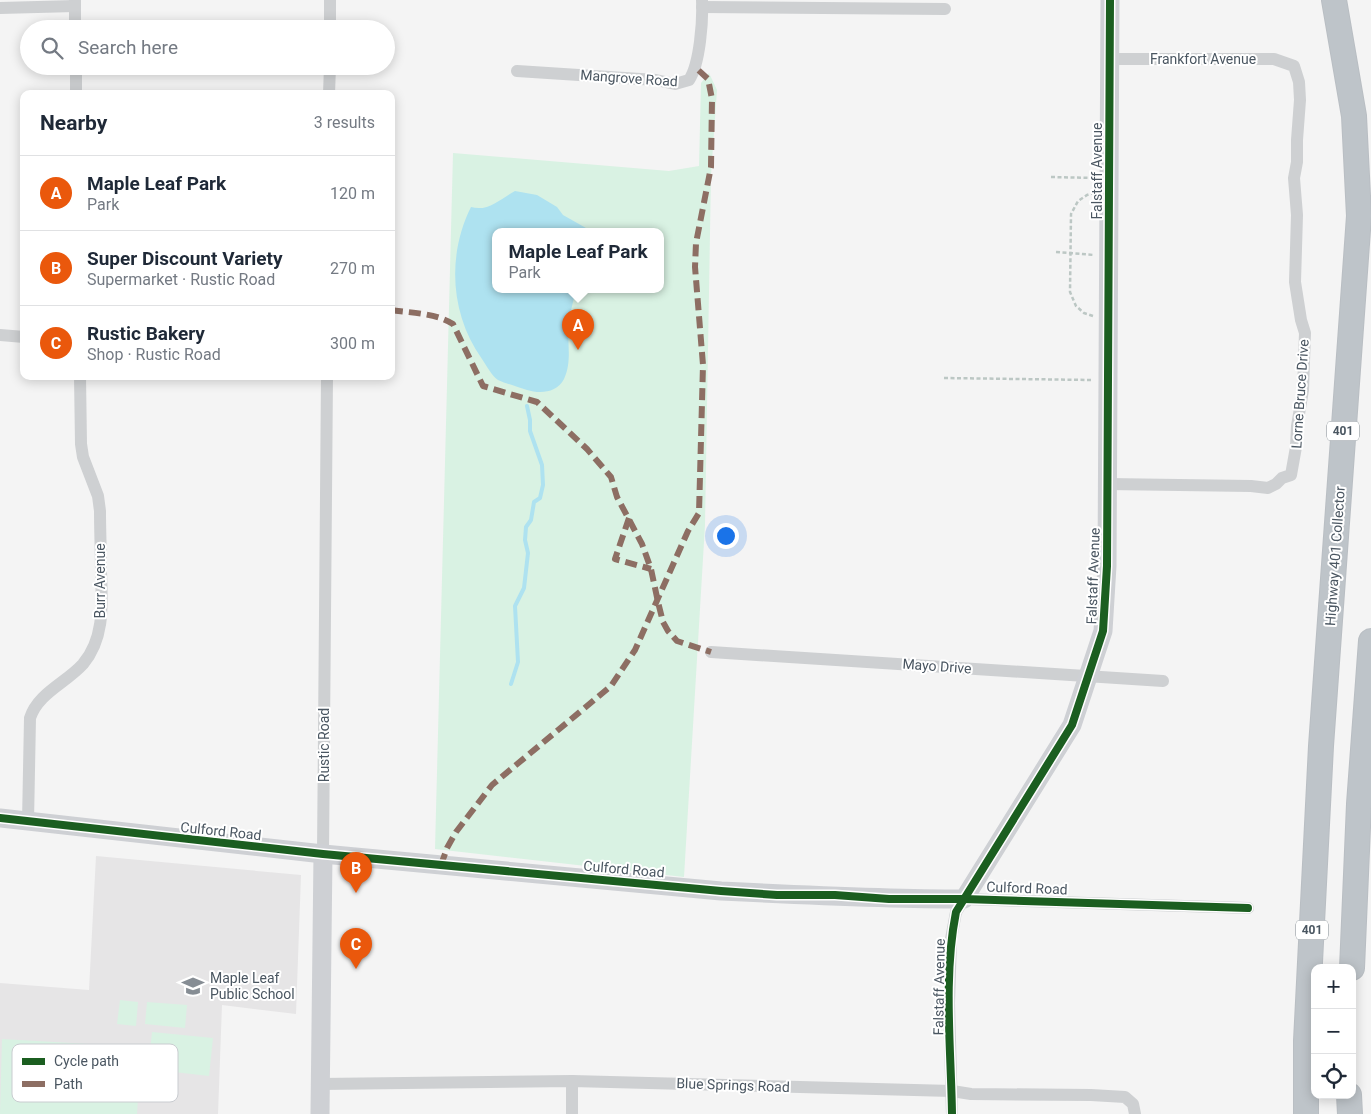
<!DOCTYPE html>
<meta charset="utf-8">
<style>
:root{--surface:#fff;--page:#f6f6f7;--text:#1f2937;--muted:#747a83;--line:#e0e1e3;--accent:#ea580c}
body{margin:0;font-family:Roboto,sans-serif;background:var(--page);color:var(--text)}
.controls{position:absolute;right:15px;bottom:15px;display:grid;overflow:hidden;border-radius:10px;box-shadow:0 2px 12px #0003}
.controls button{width:45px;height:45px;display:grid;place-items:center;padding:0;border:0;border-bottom:1px solid var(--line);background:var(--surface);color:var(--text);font:25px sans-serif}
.you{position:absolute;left:725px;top:535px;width:18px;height:18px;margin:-12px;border:4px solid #fff;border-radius:50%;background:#1a73e8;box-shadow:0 0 0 8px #1a73e833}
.badge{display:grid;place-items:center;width:32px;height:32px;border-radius:50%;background:var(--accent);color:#fff;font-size:16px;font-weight:700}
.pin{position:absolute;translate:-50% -41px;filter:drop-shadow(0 1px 2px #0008)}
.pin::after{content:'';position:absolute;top:26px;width:18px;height:15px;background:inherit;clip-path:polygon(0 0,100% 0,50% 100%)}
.popup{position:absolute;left:492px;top:228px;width:172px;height:65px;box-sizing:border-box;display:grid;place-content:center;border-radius:10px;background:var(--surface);filter:drop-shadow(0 1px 4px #0005);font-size:16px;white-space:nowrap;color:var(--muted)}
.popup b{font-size:19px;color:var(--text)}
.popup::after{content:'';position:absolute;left:50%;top:100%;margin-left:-10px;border:10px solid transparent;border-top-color:var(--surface)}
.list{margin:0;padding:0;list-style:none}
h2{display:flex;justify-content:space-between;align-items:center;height:65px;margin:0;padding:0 20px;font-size:21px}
h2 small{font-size:16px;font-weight:400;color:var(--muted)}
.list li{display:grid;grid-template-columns:32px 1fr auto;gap:15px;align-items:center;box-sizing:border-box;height:75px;padding:0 20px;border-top:1px solid var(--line)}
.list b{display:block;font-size:19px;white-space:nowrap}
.list p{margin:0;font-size:16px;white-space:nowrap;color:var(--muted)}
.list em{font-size:16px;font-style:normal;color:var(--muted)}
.icon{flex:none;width:28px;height:28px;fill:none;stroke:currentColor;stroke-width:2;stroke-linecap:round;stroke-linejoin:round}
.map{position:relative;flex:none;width:1371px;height:1114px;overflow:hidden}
.search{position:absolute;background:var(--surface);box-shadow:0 2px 12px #0003;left:20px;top:20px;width:375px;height:55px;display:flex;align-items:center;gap:12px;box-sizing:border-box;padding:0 18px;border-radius:28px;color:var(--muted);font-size:19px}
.panel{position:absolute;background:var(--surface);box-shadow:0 2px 12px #0003;left:20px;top:90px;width:375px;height:290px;border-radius:10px}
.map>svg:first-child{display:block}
.education{fill:#e6e5e6}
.green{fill:#d9f2e3;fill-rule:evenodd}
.water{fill:#aee2f0}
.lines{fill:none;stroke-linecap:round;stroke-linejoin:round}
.stream{stroke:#aee2f0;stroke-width:4}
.highway-casing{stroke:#b9bec3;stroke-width:26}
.path{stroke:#bcc7c4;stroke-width:2.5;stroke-dasharray:4 2.5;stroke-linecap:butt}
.street{stroke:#ced0d2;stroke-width:12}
.secondary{stroke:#ced0d4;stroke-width:19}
.highway{stroke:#bec4c9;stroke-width:24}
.quiet{stroke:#8d6e63;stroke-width:6;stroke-dasharray:12 6;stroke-linecap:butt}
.cycleway-casing{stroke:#fff;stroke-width:11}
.cycleway{stroke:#1b5e20;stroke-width:8}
.labels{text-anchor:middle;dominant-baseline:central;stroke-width:4;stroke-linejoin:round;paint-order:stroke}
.shield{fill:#fff;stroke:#808990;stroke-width:1}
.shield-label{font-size:12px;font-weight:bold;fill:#4a5661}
.street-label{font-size:14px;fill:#4a5661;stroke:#fff}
.poi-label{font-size:14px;fill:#4a5661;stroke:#fff;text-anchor:start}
.key{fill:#fff;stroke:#c9ccd0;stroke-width:1}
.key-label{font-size:14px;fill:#4a5661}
</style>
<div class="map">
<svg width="1371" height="1114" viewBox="0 0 1371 1114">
<rect width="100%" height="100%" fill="#f4f4f4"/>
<path class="education" d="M96,856L301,875L296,1014L222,1005L218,1114H0V983L89,990Z"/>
<g class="green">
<path d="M709,73L717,90L711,175L705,525L684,877L435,849L453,153L669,171L699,166L701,83ZM496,231H660V289H496Z"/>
<path d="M120,1000L138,1002L136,1026L117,1024Z"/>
<path d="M147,1002L187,1005L185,1028L145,1024Z"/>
<path d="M152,1032L213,1038L209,1076L148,1069Z"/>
<path d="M2,1039L141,1047L137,1114H0Z"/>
</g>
<path class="water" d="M515,191L537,195L557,207L563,215L586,228L587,231H496V289H576C574,299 571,309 569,319C566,339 573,360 564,379C557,393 540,394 527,390C518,387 507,384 498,380C492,376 486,365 482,359C450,314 447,255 471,207C488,212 500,199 515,191Z"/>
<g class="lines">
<path class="stream" d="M511,684L518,662L515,606L524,588L528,553L525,540L526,527L531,520L534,502L540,498L543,485L542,465L530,431V420L527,406"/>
<g class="highway-casing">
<g id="highway">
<path d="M1352,968L1359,804L1371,641"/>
<path d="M1349,1095L1350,1114"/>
<path d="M1306,1114V1041L1321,746L1359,216L1354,116L1334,0"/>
</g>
</g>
<g class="path">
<path d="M1051,177L1094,178"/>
<path d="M1056,252L1094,255"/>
<path d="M1093,316L1084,313L1076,306L1070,292L1071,214L1078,201L1087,195L1093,193"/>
<path d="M944,378L1092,380"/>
</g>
<g class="street">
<path d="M75,0V29"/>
<path d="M702,7L945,9"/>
<path d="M0,8L75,6"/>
<path d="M330,29V0"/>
<path d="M76,66V94"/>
<path d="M517,71L656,80L675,84L689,80C700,64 703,20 702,0"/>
<path d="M329,94L330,66"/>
<path d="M0,335L24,337"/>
<path d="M1107,484L1251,486L1268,488L1276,484L1282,478L1291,475L1296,447L1297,426L1303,390L1305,333L1301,320L1295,282L1297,215L1294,178L1297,162V140L1300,100L1299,82L1294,66L1274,59H1110"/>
<path d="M711,652L1163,681"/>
<path d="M28,822L30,718C38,693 66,683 83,664C105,638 102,604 101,572C101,552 100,531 100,511L98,496L83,457L81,444L80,376"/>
<path d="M323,854L327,376"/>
<path d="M320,1084L572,1081L952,1091L971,1094L1091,1095L1125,1097L1133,1104L1135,1114"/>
<path d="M572,1114V1081"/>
<path d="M952,1114L949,1003L951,939L956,912L964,899L1248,908"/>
</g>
<g class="secondary">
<path d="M0,818L323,854L721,891C802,895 883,899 964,899L1072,725L1103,631L1107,566L1110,0"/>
<path d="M320,1114L323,854"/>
</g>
<use href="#highway" class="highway"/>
<g class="quiet">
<path d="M391,310C411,313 436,313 453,324L483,386L537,402L587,449L611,477L617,497L642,544L651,569L658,602L663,622L668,631L677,641L711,652"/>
<path d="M629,518L615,559L651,569"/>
<path d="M441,865L447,848L456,832L492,785L611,686L635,650L688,531L699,513L703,365L695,267L696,243L711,167L712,99L708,79L695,67"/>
</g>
<g class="cycleway-casing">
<g id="cycleway">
<path d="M0,818L323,854L721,891L777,895H835L889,899H964L1248,908"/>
<path d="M952,1114C951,1047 943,978 956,912L1072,725L1103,631L1107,566L1110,0"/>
</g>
</g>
<use href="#cycleway" class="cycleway"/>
</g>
<defs>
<g id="school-bare" transform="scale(1.725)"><path d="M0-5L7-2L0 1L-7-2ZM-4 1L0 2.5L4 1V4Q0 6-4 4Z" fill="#868d94" stroke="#fff" stroke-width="2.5" paint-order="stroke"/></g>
</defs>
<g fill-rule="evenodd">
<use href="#school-bare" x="193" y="986"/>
</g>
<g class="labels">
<g class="shield">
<rect x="1327" y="421.5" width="32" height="19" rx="4"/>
<rect x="1296" y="920.5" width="32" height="19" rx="4"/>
</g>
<g class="shield-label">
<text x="1343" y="431">401</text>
<text x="1312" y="930">401</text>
</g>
<g class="street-label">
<text x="1203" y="59">Frankfort Avenue</text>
<text transform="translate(629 78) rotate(4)">Mangrove Road</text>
<text transform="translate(1097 171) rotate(-90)">Falstaff Avenue</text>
<text transform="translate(1300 394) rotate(-86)">Lorne Bruce Drive</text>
<text transform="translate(1335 556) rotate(-86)">Highway 401 Collector</text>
<text transform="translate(1093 576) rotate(-88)">Falstaff Avenue</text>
<text transform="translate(100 581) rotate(-90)">Burr Avenue</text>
<text transform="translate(937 666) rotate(4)">Mayo Drive</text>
<text transform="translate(324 745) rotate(-90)">Rustic Road</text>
<text transform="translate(221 831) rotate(6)">Culford Road</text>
<text transform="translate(624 869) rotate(5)">Culford Road</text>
<text transform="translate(1027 888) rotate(2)">Culford Road</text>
<text transform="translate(939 987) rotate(-89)">Falstaff Avenue</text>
<text transform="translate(733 1085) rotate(2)">Blue Springs Road</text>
</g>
<g class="poi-label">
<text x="210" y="978">Maple Leaf<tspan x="210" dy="16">Public School</tspan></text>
</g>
</g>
<rect x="12" y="1044" width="166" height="58" rx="8" class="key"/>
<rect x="22" y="1058" width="23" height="7" fill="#1b5e20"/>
<rect x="22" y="1081" width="23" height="6" fill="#8d6e63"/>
<g class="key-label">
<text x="54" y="1066">Cycle path</text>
<text x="54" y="1089">Path</text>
</g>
</svg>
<div class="controls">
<button>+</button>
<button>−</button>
<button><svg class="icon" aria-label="locate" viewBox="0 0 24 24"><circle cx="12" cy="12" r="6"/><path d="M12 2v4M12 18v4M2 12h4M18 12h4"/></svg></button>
</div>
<div class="you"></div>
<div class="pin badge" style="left:578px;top:350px">A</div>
<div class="popup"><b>Maple Leaf Park</b>Park</div>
<div class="pin badge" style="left:356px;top:893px">B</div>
<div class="pin badge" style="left:356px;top:969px">C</div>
<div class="search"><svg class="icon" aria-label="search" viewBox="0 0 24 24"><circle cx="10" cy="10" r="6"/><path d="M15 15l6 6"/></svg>Search here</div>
<section class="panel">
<h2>Nearby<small>3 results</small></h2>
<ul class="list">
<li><span class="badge">A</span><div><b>Maple Leaf Park</b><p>Park</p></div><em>120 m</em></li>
<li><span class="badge">B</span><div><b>Super Discount Variety</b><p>Supermarket · Rustic Road</p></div><em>270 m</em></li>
<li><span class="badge">C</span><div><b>Rustic Bakery</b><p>Shop · Rustic Road</p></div><em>300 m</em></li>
</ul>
</section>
</div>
